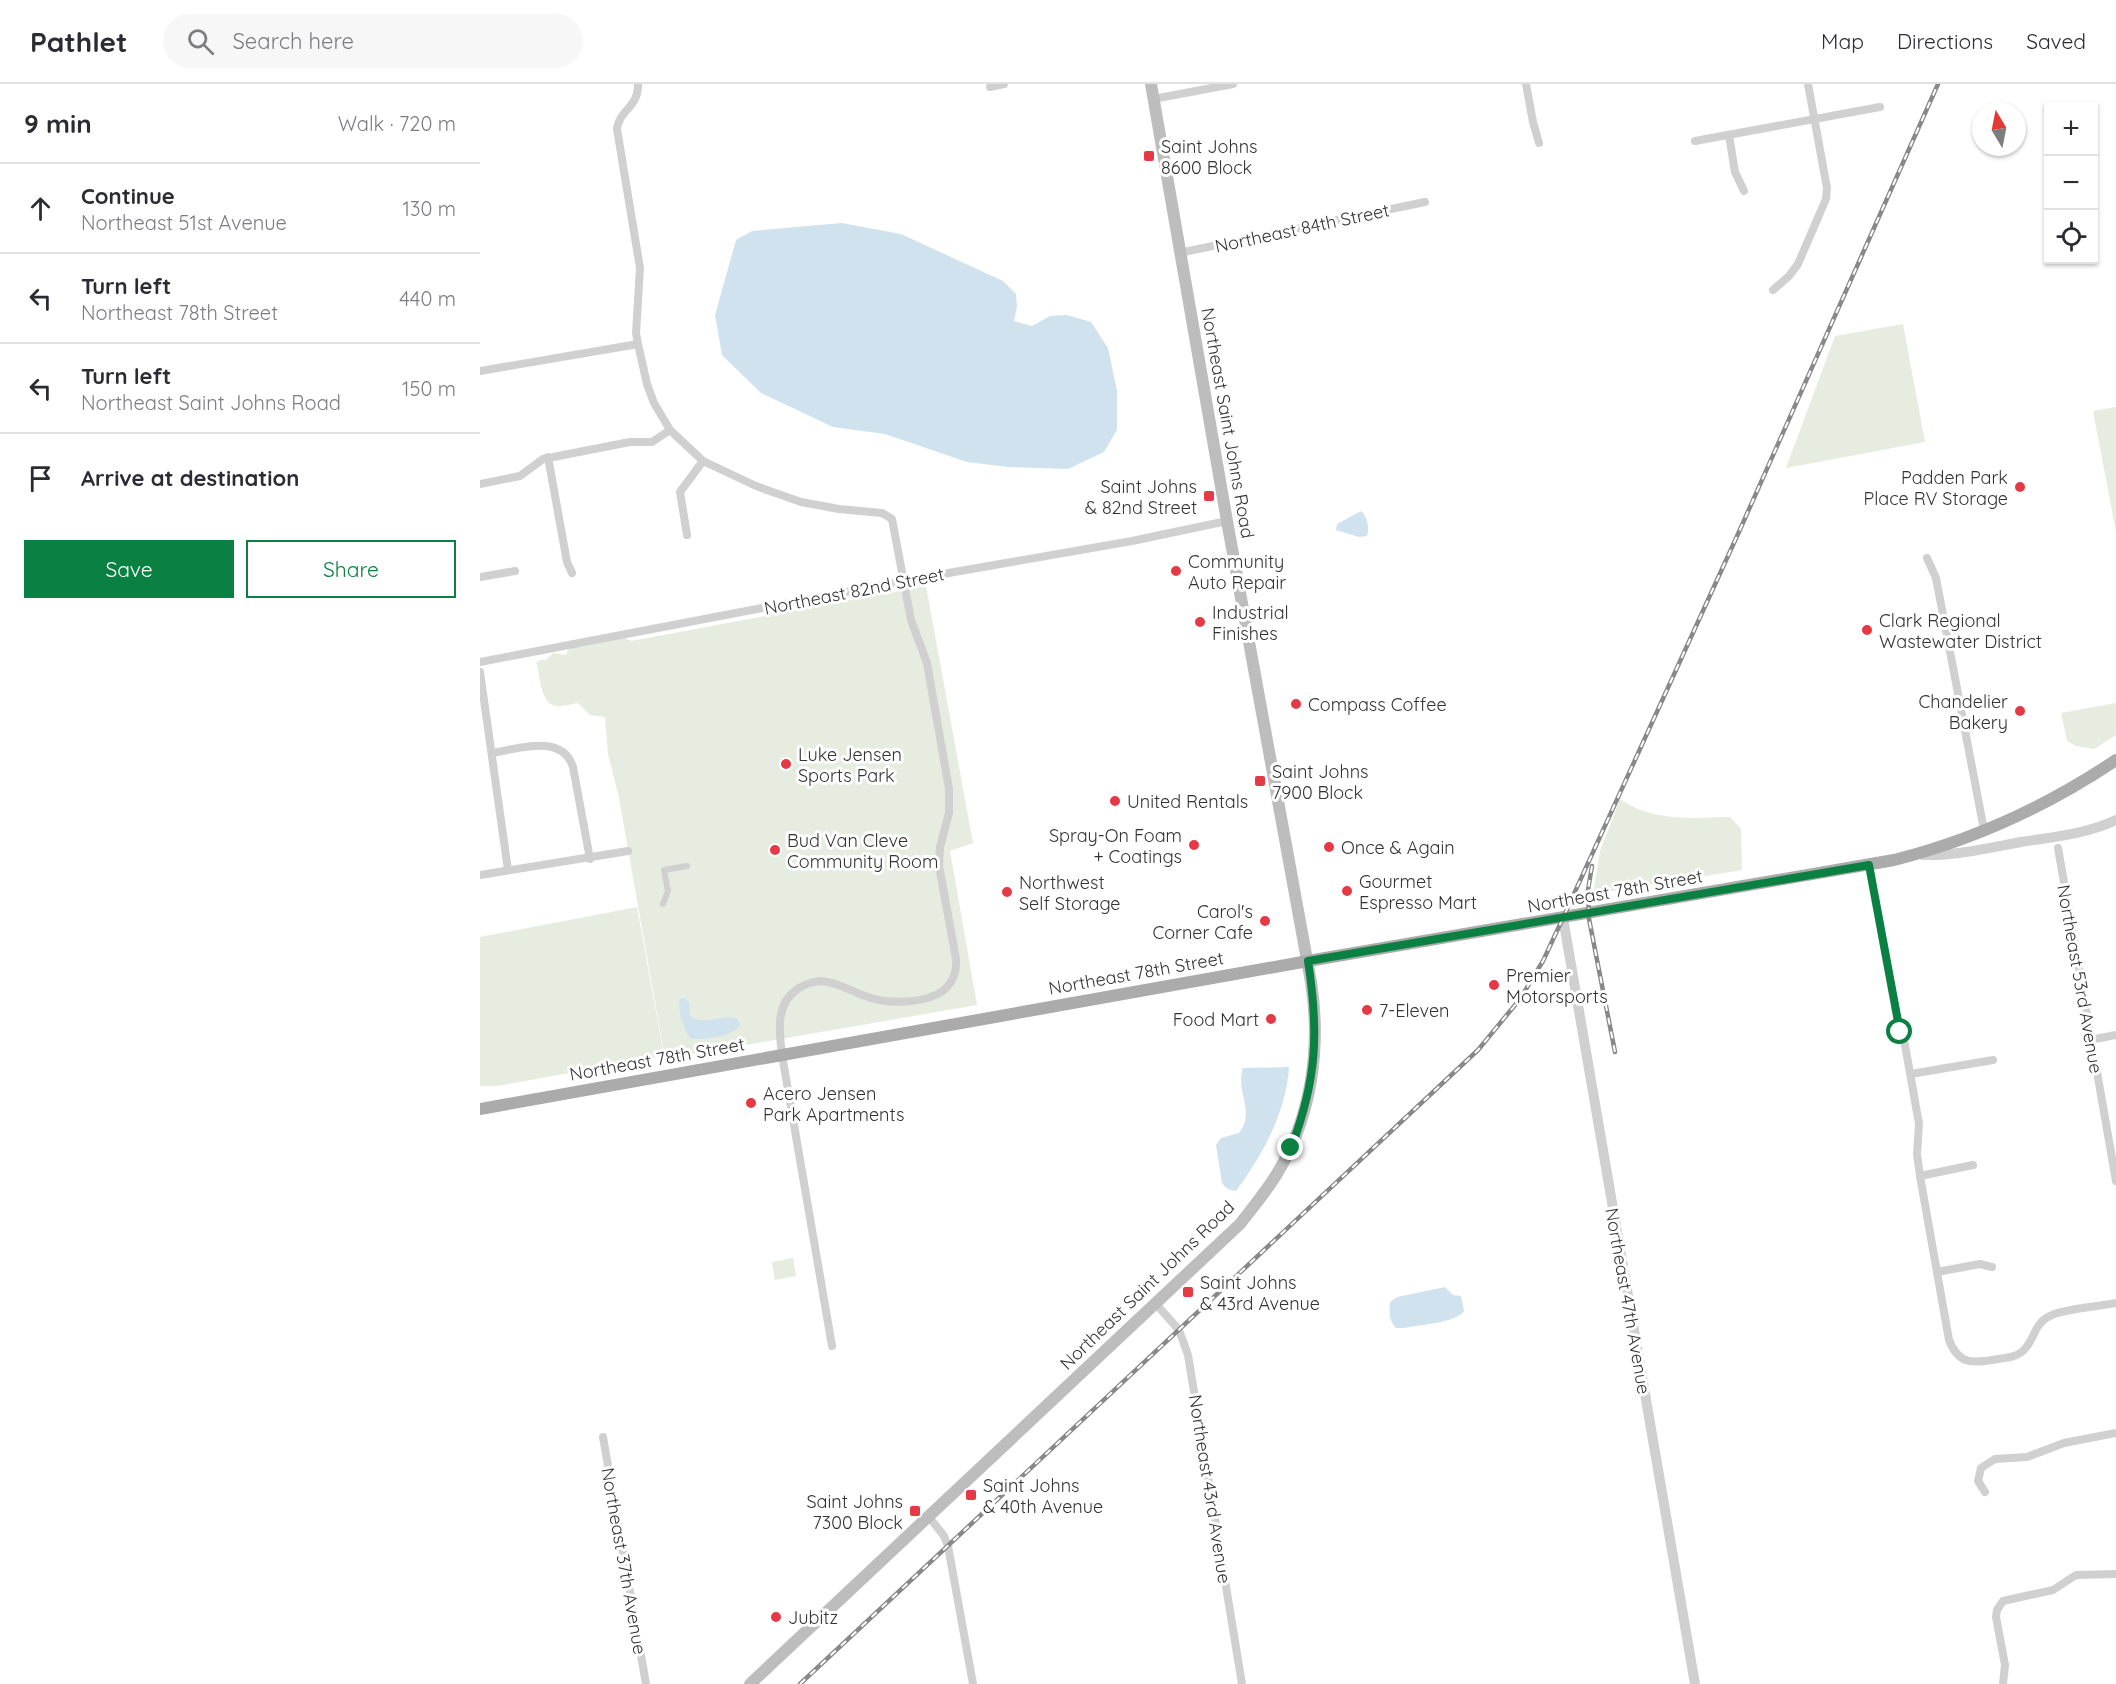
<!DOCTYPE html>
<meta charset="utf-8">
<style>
:root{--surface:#fff;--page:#f7f7f7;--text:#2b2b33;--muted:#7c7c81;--line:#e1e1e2;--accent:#0b8043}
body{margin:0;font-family:Quicksand,sans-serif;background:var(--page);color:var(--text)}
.controls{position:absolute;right:18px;top:18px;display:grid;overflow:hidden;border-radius:0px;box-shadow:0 2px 4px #0004}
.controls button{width:54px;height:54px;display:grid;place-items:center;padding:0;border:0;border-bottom:2px solid var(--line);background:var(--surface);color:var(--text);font:30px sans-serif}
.compass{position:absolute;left:1492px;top:18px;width:54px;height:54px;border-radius:50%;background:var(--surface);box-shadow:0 2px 4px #0004;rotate:350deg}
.stop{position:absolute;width:18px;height:18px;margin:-14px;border:4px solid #0b8043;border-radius:50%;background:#fff}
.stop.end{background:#0b8043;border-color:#fff;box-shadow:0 2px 6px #0008}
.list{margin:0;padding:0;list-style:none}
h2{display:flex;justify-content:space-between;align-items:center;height:78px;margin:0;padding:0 24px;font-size:26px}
h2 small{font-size:20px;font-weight:400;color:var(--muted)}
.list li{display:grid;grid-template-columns:39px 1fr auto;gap:18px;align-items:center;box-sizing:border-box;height:90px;padding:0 24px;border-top:2px solid var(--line)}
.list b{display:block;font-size:22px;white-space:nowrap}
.list p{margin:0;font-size:20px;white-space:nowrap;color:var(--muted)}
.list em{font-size:20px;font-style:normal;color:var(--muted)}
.actions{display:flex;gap:12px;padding:18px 24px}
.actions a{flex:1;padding:14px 0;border:2px solid var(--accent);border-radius:0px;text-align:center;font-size:21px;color:var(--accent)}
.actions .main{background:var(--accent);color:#fff}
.icon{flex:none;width:33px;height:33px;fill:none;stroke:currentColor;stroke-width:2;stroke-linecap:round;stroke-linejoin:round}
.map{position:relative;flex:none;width:1636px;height:1600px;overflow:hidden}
header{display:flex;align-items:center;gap:36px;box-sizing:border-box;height:84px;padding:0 30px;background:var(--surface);border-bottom:2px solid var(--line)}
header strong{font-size:28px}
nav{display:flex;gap:33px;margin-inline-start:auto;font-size:21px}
.search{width:420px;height:54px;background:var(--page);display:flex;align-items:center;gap:15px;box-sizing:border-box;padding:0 21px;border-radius:33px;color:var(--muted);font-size:22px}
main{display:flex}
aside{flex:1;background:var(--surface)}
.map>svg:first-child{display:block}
.green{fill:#e6ecdf}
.water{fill:#cfe2ee}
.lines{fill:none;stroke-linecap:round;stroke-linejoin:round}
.pedestrian{stroke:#d0d0d0;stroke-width:6}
.minor{stroke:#d0d0d0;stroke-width:8}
.tertiary{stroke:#d0d0d0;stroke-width:10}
.secondary{stroke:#bdbdbd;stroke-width:12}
.primary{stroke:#ababab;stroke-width:12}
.rail-casing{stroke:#888;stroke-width:4.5}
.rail{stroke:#fff;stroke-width:2;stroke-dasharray:7;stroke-linecap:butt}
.route{stroke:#0b8043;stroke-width:8}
.poi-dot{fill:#e63946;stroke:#fff;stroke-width:2}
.labels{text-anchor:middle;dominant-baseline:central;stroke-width:6;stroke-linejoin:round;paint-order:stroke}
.poi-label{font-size:18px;fill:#333;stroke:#fff;text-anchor:start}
.street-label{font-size:18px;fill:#333;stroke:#fff}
</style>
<header>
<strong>Pathlet</strong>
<div class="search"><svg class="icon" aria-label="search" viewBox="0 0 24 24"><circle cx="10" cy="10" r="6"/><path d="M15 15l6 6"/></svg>Search here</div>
<nav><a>Map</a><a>Directions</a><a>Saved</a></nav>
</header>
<main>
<aside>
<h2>9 min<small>Walk · 720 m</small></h2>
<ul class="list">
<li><svg class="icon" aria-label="ahead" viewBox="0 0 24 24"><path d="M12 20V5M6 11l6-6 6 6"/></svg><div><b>Continue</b><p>Northeast 51st Avenue</p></div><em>130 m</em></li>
<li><svg class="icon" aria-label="left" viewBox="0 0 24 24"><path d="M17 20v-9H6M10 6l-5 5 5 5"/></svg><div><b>Turn left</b><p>Northeast 78th Street</p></div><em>440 m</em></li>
<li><svg class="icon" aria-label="left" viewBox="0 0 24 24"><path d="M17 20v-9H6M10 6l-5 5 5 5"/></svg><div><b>Turn left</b><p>Northeast Saint Johns Road</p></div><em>150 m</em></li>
<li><svg class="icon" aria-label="arrive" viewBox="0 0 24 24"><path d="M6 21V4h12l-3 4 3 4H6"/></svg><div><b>Arrive at destination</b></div></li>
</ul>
<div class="actions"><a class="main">Save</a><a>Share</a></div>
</aside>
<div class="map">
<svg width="1636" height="1600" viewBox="0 0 1636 1600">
<rect width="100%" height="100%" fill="#fff"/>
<g class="green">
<path d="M1423,240L1445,358L1306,384L1355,252Z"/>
<path d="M1636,323V448L1613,327Z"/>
<path d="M446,502L493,759L470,767L497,921L185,975L139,714L128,670L125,633L110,631L98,619C92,620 85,622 79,622C59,623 61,590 56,579L60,576H66L73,569L86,571L88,566L98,562L102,563L145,554L151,557Z"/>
<path d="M1636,619V651L1614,665L1596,662L1587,657L1581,629Z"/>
<path d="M1140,715C1173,738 1212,734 1250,733L1261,745L1262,786L1113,810L1120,767Z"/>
<path d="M157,823L184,972L17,1002H0V853Z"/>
<path d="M313,1174L316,1192L295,1196L292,1178Z"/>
</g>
<g class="water">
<path d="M362,139L421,150L523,197L536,210L537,222L534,237L552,242L570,232L587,231L611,238L628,264L637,307V346L624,368L588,385L528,383L487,378L405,350L353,343L281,309L242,271L235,231L256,156L272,147Z"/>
<path d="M881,427C887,432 890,444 887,452L879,453L856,446L857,440Z"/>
<path d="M205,914L209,919L210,932C226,943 241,929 257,934L260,941C250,954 226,955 211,955C204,947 197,926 200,915Z"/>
<path d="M809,983C806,1029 783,1070 756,1107C750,1106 746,1105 742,1099L736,1061L741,1054L759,1049C776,1027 755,1008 763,984Z"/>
<path d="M965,1203L973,1211L981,1212L984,1227C976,1239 938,1241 923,1244H916C909,1237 909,1228 910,1218L917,1213Z"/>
</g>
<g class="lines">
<path class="pedestrian" d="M183,820L188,807L184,786L207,782"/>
<g class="minor">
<path d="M158,0C159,23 139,26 137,45L160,184L156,249L158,260L167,300L174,319L190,346L223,377L276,402L321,418L359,425L402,429L412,435L431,536L447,579L469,705V729L460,763L459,782L476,875C477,890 471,903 458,910C437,920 406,920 385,912C371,907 357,898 341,897C334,897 326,900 319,904C295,919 299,946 302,971L352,1262"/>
<path d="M1046,0L1053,38L1059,59"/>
<path d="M510,3L524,0"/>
<path d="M673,15L753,0"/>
<path d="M1249,51L1255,88L1264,107"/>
<path d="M1215,57L1400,23"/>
<path d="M699,169L945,118"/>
<path d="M1293,206L1309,192L1318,180L1346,115L1347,104L1328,0"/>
<path d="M0,287L158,260"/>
<path d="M68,373L87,478L92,489"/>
<path d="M0,400L40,392L63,375L150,358H172L190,346"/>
<path d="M207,451L200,408L223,377"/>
<path d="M1447,474L1456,494L1504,746"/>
<path d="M0,493L35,487"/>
<path d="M0,578L423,497L652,457L747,437"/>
<path d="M0,588L28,786"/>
<path d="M12,669C38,665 82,649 93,683L110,775"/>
<path d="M1578,764L1636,1097"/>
<path d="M1389,781L1419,944L1425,961L1439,1040L1437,1070L1440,1092L1469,1256C1479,1282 1494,1279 1518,1275C1527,1274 1537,1273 1544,1266C1556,1254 1553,1239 1572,1231C1590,1224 1617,1223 1636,1219"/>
<path d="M0,791L148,767"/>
<path d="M1610,956L1636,951"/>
<path d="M1431,990L1513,976"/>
<path d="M1440,1092L1493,1081"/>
<path d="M1457,1188L1500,1180L1512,1183"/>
<path d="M676,1220L699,1246L708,1271L762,1600"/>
<path d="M123,1353L166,1600"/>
<path d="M1505,1408L1498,1397L1501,1384L1515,1375L1547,1373L1584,1359L1636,1349"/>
<path d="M449,1433L464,1452L468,1462L493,1600"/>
<path d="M1523,1600L1525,1581L1516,1533L1517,1526L1523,1517L1573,1506L1596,1491L1636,1490"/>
</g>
<g class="tertiary">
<path d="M1443,771C1475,772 1509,764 1541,758C1572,753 1607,750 1636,736"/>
<path d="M1083,834L1215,1600"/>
</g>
<path class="secondary" d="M270,1600L760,1140C773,1123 787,1107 798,1088C832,1031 841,963 831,898L747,437L671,0"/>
<path class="primary" d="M0,1025L828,877L1414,776C1493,756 1569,721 1636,676"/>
<g class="rail-casing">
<g id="rail">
<path d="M1112,782L1108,806L1109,835L1135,968"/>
<path d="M320,1600L998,966L1040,915L1063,877L1083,834L1258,450L1458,0"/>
</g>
</g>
<use href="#rail" class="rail"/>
</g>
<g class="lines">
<path class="route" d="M811,1064C837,996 839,948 828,877L1389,781L1420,948"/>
</g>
<g class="poi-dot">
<rect x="663" y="66" width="12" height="12" rx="3"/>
<circle cx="1540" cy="403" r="6"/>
<rect x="723" y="406" width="12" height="12" rx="3"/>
<circle cx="696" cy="487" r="6"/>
<circle cx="720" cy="538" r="6"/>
<circle cx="1387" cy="546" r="6"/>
<circle cx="816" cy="620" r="6"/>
<circle cx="1540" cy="627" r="6"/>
<circle cx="306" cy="680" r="6"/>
<rect x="774" y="691" width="12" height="12" rx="3"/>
<circle cx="635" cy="717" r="6"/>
<circle cx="714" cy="761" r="6"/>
<circle cx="849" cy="763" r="6"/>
<circle cx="295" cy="766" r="6"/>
<circle cx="867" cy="807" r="6"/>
<circle cx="527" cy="808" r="6"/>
<circle cx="785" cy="837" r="6"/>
<circle cx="1014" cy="901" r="6"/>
<circle cx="887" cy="926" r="6"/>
<circle cx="791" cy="935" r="6"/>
<circle cx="271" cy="1019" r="6"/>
<rect x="702" y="1202" width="12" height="12" rx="3"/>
<rect x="485" y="1405" width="12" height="12" rx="3"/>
<rect x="429" y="1421" width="12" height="12" rx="3"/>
<circle cx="296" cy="1533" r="6"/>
</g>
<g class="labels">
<g class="poi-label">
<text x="681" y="62">Saint Johns<tspan x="681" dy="21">8600 Block</tspan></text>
<text x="1528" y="393" text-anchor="end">Padden Park<tspan x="1528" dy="21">Place RV Storage</tspan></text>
<text x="717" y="402" text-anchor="end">Saint Johns<tspan x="717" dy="21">&amp; 82nd Street</tspan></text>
<text x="708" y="477">Community<tspan x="708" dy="21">Auto Repair</tspan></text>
<text x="732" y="528">Industrial<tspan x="732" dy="21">Finishes</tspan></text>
<text x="1399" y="536">Clark Regional<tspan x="1399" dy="21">Wastewater District</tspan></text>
<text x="1528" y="617" text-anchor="end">Chandelier<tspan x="1528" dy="21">Bakery</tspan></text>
<text x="828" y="620">Compass Coffee</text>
<text x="318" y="670">Luke Jensen<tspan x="318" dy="21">Sports Park</tspan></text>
<text x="792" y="687">Saint Johns<tspan x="792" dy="21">7900 Block</tspan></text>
<text x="647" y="717">United Rentals</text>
<text x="702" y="751" text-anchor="end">Spray-On Foam<tspan x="702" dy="21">+ Coatings</tspan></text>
<text x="307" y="756">Bud Van Cleve<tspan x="307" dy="21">Community Room</tspan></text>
<text x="861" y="763">Once &amp; Again</text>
<text x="879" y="797">Gourmet<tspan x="879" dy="21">Espresso Mart</tspan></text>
<text x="539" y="798">Northwest<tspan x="539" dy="21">Self Storage</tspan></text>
<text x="773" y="827" text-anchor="end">Carol's<tspan x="773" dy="21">Corner Cafe</tspan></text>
<text x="1026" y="891">Premier<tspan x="1026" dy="21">Motorsports</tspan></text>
<text x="899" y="926">7-Eleven</text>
<text x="779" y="935" text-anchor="end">Food Mart</text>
<text x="283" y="1009">Acero Jensen<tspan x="283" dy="21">Park Apartments</tspan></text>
<text x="720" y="1198">Saint Johns<tspan x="720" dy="21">&amp; 43rd Avenue</tspan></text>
<text x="503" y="1401">Saint Johns<tspan x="503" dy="21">&amp; 40th Avenue</tspan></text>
<text x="423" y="1417" text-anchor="end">Saint Johns<tspan x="423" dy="21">7300 Block</tspan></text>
<text x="308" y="1533">Jubitz</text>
</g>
<g class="street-label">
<text transform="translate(822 144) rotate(-12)">Northeast 84th Street</text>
<text transform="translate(748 339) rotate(80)">Northeast Saint Johns Road</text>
<text transform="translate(374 507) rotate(-11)">Northeast 82nd Street</text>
<text transform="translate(1135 807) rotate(-10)">Northeast 78th Street</text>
<text transform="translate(656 889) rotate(-10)">Northeast 78th Street</text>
<text transform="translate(1600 895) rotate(80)">Northeast 53rd Avenue</text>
<text transform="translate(177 975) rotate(-10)">Northeast 78th Street</text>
<text transform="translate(667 1201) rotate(-44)">Northeast Saint Johns Road</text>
<text transform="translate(1148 1217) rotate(80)">Northeast 47th Avenue</text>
<text transform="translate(730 1405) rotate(81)">Northeast 43rd Avenue</text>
<text transform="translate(144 1477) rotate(80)">Northeast 37th Avenue</text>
</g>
</g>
</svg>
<div class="controls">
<button>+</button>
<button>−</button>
<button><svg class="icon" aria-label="locate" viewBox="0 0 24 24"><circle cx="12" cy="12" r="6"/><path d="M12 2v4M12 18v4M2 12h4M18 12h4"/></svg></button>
</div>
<svg class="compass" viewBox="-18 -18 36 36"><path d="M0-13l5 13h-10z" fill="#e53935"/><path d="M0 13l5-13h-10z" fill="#7c7c81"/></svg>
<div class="stop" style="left:1420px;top:948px"></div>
<div class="stop end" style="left:811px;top:1064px"></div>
</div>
</main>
